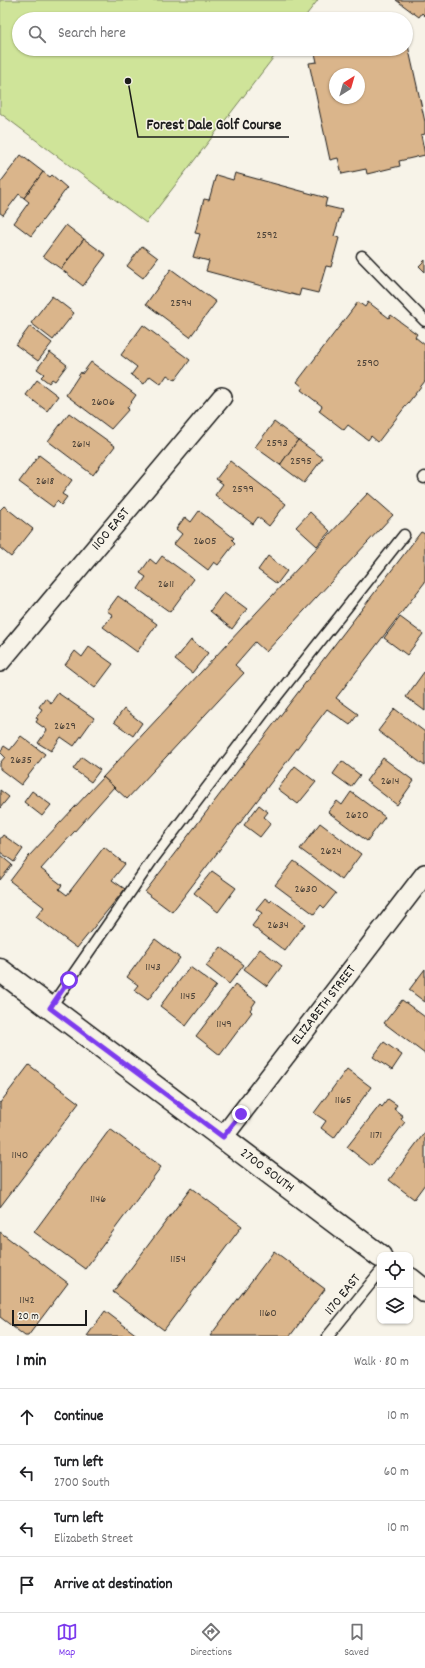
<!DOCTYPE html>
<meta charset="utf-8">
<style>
:root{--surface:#fff;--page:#f2f2f2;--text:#202124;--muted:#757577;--line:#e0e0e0;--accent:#7c3aed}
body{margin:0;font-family:Dekko,sans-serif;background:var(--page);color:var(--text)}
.controls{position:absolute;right:12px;bottom:12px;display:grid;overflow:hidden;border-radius:8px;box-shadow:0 1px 3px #0004}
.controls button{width:36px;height:36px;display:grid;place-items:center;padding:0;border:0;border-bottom:1px solid var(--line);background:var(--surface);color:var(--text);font:20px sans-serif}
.compass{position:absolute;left:329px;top:68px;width:36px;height:36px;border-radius:50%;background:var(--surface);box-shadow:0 1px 3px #0004;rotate:37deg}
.scale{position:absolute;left:12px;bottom:10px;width:75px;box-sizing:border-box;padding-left:4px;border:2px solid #1c1c1c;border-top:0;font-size:11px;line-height:14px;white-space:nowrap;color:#1c1c1c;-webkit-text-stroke:3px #f7f3e8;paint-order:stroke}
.stop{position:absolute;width:12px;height:12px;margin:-9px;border:3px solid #7c3aed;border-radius:50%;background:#fff}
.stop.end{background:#7c3aed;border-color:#fff;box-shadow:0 1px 4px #0008}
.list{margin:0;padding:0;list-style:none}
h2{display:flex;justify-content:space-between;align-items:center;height:52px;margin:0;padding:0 16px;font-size:17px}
h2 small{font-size:13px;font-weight:400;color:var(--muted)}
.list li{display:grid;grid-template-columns:26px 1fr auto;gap:12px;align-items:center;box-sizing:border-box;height:56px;padding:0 16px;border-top:1px solid var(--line)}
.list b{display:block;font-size:15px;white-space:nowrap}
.list p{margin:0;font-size:13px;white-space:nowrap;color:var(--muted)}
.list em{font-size:13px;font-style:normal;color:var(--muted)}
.icon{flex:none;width:22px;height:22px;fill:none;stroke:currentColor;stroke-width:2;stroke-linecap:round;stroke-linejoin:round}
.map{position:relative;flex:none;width:425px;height:1336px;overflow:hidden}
.search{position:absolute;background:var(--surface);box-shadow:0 1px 3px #0004;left:12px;right:12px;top:12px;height:44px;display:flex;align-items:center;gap:10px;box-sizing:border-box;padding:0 14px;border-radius:22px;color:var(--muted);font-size:15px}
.sheet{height:276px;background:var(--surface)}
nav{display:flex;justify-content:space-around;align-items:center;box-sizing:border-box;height:56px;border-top:1px solid var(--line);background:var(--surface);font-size:11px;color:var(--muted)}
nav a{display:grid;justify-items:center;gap:2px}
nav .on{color:var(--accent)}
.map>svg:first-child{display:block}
.green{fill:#cfe499;stroke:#76805a}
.building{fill:#dab58b;stroke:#1c1c1c;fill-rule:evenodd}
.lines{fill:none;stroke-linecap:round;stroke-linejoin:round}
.lane-casing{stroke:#1c1c1c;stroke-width:13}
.street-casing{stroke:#1c1c1c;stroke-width:22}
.secondary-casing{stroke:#1c1c1c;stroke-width:25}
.lane{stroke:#f7f3e8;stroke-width:10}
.street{stroke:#f7f3e8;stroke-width:19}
.secondary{stroke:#f7f3e8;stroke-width:22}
.route{stroke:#7c3aed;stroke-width:5}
.labels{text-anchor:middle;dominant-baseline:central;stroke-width:3;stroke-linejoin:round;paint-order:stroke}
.number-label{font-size:12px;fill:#4c4238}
.street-label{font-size:14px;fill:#1c1c1c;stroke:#f7f3e8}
.leader{fill:none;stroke:#1c1c1c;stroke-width:1.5}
.callout-dot{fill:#1c1c1c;stroke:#f7f3e8;stroke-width:1.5}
.callout-label{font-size:15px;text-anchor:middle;font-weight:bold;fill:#1c1c1c;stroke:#f7f3e8;stroke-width:3;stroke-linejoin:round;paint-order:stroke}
</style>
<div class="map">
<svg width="425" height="1336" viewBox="0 0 425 1336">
<rect width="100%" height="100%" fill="#f7f3e8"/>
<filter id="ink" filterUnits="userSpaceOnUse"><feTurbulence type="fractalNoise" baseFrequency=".025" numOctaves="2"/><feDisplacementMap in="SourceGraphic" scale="8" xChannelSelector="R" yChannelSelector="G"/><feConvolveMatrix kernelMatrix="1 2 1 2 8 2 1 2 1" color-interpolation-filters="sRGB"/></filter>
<g filter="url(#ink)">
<path class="green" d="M0,0H318L303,19H19V49H280L146,223L0,113Z"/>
<g class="building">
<path d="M396,0H425V16L422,13L419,17Z"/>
<path d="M407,41L425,122V134L421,135L425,155L399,161L400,166L367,174L366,169L342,174L338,158L330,160L309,63L317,62L314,49H406ZM335,74H359V98H335Z"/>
<path d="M21,155L43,172L24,198L19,194L3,215L0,213V183Z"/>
<path d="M43,172L50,177L52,175L67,188L31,236L14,223L29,202L24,198Z"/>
<path d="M235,173L327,198L325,206L342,210L334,236L339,238L331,267L326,266L318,293L301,289L299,296L206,271L209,261L193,257L200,234L195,233L204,199L209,200L216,175L233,180Z"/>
<path d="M66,225L84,239L61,269L43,256Z"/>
<path d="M84,239L106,255L83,286L61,269Z"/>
<path d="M142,246L158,258L143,278L127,266Z"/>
<path d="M425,260V272L419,266Z"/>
<path d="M171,269L216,302L190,337L146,304Z"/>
<path d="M52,296L74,313L53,340L31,323Z"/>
<path d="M358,302L365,307L368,302L389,318L391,315L417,334L415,337L425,345V381L378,442L371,436L368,440L348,425L344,430L319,411L322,406L301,390L303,387L297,382Z"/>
<path d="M143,325L190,360L175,380L167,375L161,384L150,376L144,384L131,375L137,367L121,355Z"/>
<path d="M30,326L52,343L38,361L16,345Z"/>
<path d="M50,352L67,365L55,381L52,379L49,383L41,377L44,374L37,369Z"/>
<path d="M91,362L136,395L127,408L129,409L111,429L66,395L81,372L82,374Z"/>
<path d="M37,380L58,396L47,411L26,395Z"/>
<path d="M69,413L115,446L93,475L48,441Z"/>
<path d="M274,422L298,440L280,465L255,447Z"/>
<path d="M298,440L323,458L304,483L280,465Z"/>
<path d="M39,455L72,480L62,494L67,497L61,505L57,501L53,507L19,482Z"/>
<path d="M230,461L286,504L269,526L258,517L253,524L215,495L223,484L216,479Z"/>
<path d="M368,493L393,515L266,652L255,642L235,665L244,673L127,799L103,777Z"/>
<path d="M4,506L33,529L11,557L0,548V510Z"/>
<path d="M199,511L234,538L232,540L235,543L218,565L214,562L208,570L174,544L182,534L176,529L185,517L191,522Z"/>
<path d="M310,512L330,531L317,546L296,527Z"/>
<path d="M421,532L425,534V582L336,698L358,714L350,725L327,709L172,912L145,892Z"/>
<path d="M162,556L194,579L170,612L138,589L146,577L140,573L150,559L156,564Z"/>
<path d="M268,556L287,571L277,584L258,570Z"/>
<path d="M224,592L247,609L232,629L210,611Z"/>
<path d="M118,596L157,624L137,652L103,627L113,615L107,611Z"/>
<path d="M400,617L423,634L407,655L384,638Z"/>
<path d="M191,640L208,653L192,673L175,660Z"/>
<path d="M89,647L113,664L95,688L65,665L75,651L82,657Z"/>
<path d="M424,672H425V711L406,697Z"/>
<path d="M58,693L94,718L74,746L61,737L51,751L38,743L47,730L36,722L38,719L36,718L42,709L39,707L45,698L51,703Z"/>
<path d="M124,709L142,723L133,736L114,722Z"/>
<path d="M395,709L425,732V766L378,731Z"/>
<path d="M21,736L45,754L21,785L0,769V763L5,757L0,752L4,746L10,750Z"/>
<path d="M82,757L100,770L91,782L73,769Z"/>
<path d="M383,758L414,781L397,805L366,781Z"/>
<path d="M342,761L360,775L351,787L333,774Z"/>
<path d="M295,766L316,782L298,804L278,789Z"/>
<path d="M103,777L114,787L41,869L62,885L59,889L67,895L104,847L125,864L112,880L125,889L77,948L36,917L44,907L10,881L29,856Z"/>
<path d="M0,790L9,797L0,808Z"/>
<path d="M32,791L51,805L42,816L24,802Z"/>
<path d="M351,792L385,817L367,841L328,812L337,801L342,805Z"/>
<path d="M259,805L268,812L264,817L271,823L260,837L244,825Z"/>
<path d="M320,823L361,854L342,880L300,849Z"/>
<path d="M3,835L23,849L14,862L0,852V839Z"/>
<path d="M0,855L12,865L0,880Z"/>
<path d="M294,861L336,893L324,908L321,905L314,914L275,885Z"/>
<path d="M212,871L236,888L218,912L194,893Z"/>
<path d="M265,898L270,902L272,900L305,924L285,951L252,926L262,913L256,909Z"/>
<path d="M155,939L180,958L148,1000L134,990L138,985L127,977Z"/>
<path d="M221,947L244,965L229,984L206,966Z"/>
<path d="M260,949L282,966L267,986L244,969Z"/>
<path d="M190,967L216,986L186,1026L160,1006Z"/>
<path d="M425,969V1002L409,990Z"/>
<path d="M235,985L256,1001L250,1010L252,1012L220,1055L196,1036Z"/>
<path d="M402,1000L425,1017V1054L384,1023Z"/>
<path d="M384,1042L402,1055L392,1070L373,1057Z"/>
<path d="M29,1065L79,1103L0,1207V1103Z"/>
<path d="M347,1069L371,1087L334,1138L321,1128L326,1121L314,1113Z"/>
<path d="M388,1099L397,1105L394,1109L403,1116L401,1119L405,1122L371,1166L347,1147L380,1105L382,1107Z"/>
<path d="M110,1129L161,1167L85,1269L34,1232Z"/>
<path d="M425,1132V1184L414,1199L389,1180Z"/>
<path d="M191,1188L242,1226L164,1330L113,1292Z"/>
<path d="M0,1232L68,1283L28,1336H25L0,1317Z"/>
<path d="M274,1251L325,1289L290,1336H210Z"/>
<path d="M105,1311L138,1336H87Z"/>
</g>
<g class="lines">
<g class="lane-casing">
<g id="lane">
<path d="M362,256L425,321"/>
<path d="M424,478L425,477"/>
<path d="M50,1008L153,859L265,711L404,535"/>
<path d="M328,1336L380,1272"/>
</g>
</g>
<g class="street-casing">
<g id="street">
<path id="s1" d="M0,662L222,397"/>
<path id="s2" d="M223,1137L425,874"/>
</g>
</g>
<g class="secondary-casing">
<g id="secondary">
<path id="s3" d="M0,970L380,1256"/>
<path d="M410,1279L425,1291"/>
</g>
</g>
<use href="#lane" class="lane"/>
<use href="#street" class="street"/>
<use href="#secondary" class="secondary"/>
</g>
</g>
<g class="lines" filter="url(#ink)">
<path class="route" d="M69,980L50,1008L223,1137L241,1114"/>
</g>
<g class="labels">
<g class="number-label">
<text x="267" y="235">2592</text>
<text x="181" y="303">2594</text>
<text x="368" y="363">2590</text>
<text x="103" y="402">2606</text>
<text x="277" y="443">2593</text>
<text x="81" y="444">2614</text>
<text x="301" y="461">2595</text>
<text x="45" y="481">2618</text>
<text x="243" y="489">2599</text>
<text x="205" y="541">2605</text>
<text x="166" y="584">2611</text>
<text x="65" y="726">2629</text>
<text x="21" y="760">2635</text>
<text x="390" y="781">2614</text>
<text x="357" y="815">2620</text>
<text x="331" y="851">2624</text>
<text x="306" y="889">2630</text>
<text x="278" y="925">2634</text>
<text x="153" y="967">1143</text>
<text x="188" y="996">1145</text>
<text x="224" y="1024">1149</text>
<text x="343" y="1100">1165</text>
<text x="376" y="1135">1171</text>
<text x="20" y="1155">1140</text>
<text x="98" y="1199">1146</text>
<text x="178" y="1259">1154</text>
<text x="27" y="1300">1142</text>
<text x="268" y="1313">1160</text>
</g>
<g class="street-label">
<text stroke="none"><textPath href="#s1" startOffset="173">1100 EAST</textPath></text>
<text stroke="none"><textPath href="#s2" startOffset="166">ELIZABETH STREET</textPath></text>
<text stroke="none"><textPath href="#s3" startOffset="334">2700 SOUTH</textPath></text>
<text transform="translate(343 1295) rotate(-51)">1170 EAST</text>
</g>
</g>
<path class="leader" d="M128 81L138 137H289"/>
<circle class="callout-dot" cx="128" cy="81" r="4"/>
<g class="callout-label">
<text x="214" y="129">Forest Dale Golf Course</text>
</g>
</svg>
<div class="controls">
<button><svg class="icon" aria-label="locate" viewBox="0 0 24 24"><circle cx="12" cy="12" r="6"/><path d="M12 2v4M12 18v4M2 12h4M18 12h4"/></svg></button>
<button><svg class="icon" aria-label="layers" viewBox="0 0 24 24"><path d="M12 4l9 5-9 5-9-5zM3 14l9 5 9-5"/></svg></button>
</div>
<svg class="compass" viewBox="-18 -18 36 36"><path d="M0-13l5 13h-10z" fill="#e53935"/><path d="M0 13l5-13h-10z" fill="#757577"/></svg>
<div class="scale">20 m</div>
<div class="stop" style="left:69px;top:980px"></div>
<div class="stop end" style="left:241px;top:1114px"></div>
<div class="search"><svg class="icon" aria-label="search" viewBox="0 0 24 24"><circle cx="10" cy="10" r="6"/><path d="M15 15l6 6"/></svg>Search here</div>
</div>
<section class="sheet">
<h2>1 min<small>Walk · 80 m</small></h2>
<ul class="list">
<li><svg class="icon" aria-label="ahead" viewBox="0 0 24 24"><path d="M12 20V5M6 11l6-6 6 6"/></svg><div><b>Continue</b></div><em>10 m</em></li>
<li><svg class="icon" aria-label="left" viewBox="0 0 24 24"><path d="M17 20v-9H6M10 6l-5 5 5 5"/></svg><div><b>Turn left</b><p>2700 South</p></div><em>60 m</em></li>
<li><svg class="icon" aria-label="left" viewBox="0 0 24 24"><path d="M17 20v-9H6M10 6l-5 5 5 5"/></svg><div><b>Turn left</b><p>Elizabeth Street</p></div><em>10 m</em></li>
<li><svg class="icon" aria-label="arrive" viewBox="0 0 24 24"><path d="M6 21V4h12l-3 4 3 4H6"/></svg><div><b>Arrive at destination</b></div></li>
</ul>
</section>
<nav>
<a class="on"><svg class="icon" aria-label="map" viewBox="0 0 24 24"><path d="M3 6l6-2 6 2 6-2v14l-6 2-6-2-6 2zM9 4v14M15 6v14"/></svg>Map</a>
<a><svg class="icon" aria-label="directions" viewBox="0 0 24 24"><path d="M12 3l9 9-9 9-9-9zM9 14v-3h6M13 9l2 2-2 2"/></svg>Directions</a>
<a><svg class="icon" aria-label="saved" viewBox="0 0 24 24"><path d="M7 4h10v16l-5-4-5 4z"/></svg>Saved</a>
</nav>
